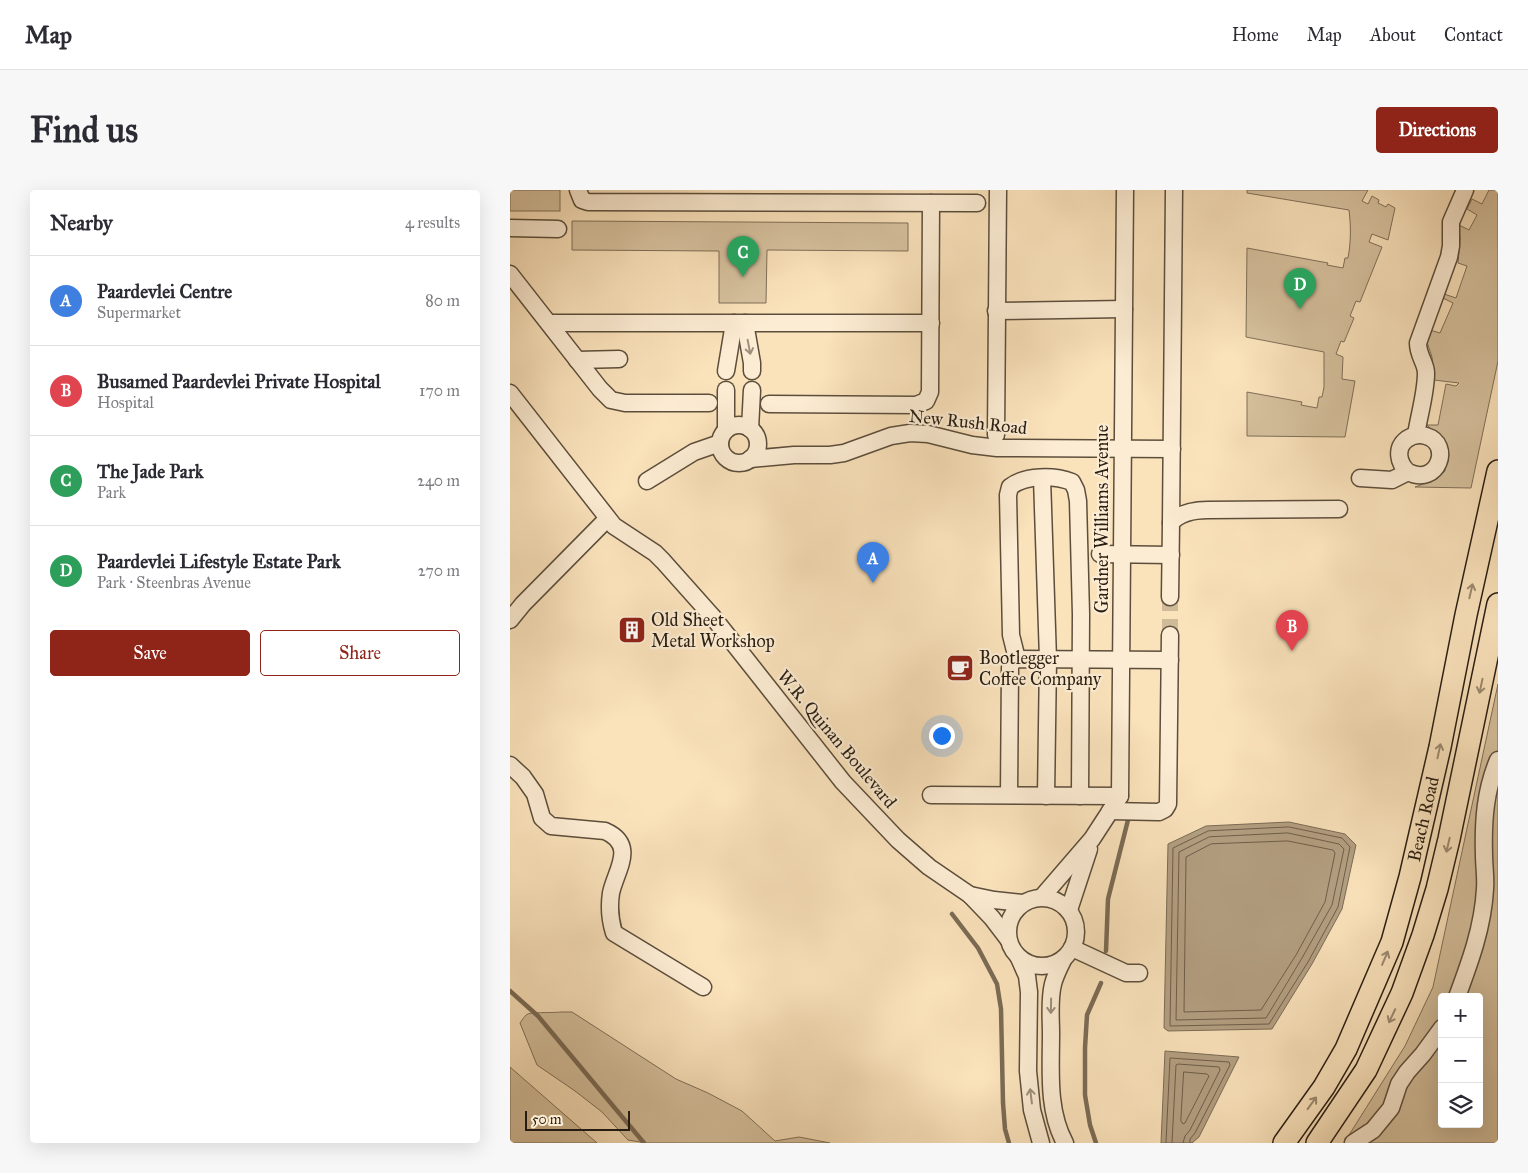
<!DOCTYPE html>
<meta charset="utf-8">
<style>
:root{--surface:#fff;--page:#f7f7f7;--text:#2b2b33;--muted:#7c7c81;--line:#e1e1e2;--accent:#8f2418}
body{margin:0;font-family:"IM FELL Great Primer",serif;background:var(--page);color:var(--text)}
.controls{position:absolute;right:15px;bottom:15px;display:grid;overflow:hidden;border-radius:5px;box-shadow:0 5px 20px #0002}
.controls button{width:45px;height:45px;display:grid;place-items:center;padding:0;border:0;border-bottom:1px solid var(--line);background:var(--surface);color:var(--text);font:25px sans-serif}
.scale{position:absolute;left:15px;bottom:12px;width:105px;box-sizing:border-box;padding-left:5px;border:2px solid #281d12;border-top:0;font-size:14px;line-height:18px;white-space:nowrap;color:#281d12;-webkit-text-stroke:4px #fcecd3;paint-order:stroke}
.you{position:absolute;left:431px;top:545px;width:18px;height:18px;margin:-12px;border:4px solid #fff;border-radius:50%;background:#1a73e8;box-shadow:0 0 0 8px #1a73e833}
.badge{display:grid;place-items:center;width:32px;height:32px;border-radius:50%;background:var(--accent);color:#fff;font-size:16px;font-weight:700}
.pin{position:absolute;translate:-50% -41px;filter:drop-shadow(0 1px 2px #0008)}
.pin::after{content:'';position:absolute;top:26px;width:18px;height:15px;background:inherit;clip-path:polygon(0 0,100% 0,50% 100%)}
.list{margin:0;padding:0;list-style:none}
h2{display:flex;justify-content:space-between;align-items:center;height:65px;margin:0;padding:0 20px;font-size:21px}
h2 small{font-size:16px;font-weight:400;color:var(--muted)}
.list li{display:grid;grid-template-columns:32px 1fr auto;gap:15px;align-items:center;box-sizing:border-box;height:90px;padding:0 20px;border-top:1px solid var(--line)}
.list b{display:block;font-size:19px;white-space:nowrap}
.list p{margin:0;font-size:16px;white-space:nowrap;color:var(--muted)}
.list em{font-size:16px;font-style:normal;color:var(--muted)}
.actions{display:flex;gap:10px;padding:15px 20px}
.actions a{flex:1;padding:11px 0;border:1px solid var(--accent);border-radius:5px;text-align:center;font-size:18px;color:var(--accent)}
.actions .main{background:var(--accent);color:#fff}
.icon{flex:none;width:28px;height:28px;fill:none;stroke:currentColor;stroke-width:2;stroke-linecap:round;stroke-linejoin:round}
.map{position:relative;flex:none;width:988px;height:953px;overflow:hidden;border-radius:5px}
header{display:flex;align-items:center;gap:30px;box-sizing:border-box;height:70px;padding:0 25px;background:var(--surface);border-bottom:1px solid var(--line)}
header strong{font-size:24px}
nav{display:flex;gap:28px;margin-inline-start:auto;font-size:18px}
.intro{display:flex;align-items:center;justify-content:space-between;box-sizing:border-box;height:120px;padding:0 30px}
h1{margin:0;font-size:35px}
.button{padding:12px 22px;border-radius:5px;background:var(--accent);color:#fff;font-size:18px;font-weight:700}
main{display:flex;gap:30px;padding:0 30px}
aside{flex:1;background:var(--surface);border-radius:5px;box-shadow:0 5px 20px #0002}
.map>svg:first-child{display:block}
.green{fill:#d6c19e;stroke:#7f6f58;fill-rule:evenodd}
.water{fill:#b39f82;stroke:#7b6b55}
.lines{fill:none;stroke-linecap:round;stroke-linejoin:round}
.shore{stroke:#6e5e4a;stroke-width:1}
.stream{stroke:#7b6b55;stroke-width:4.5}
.minor-tunnel{stroke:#d0bb99;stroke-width:16;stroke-dasharray:16 8;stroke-linecap:butt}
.minor-casing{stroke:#5c4e3c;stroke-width:19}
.major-casing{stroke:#281d12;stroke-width:24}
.minor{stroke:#fcecd3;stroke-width:16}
.major{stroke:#fae2bb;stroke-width:21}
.oneway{stroke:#9d8f7c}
.oneway2{stroke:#9c896f}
.labels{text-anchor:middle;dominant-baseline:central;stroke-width:4.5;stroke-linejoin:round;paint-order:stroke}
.street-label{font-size:18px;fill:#281d12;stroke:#fcecd3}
.poi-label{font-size:18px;fill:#281d12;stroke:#fcecd3;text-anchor:start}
</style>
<header>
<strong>Map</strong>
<nav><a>Home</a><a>Map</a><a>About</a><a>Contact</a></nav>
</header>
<div class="intro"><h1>Find us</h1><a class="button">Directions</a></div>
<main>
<aside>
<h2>Nearby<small>4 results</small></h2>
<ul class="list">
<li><span class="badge" style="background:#3f7fe0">A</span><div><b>Paardevlei Centre</b><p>Supermarket</p></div><em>80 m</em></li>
<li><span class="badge" style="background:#e0444e">B</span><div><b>Busamed Paardevlei Private Hospital</b><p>Hospital</p></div><em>170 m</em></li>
<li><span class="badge" style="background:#2e9e5b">C</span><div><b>The Jade Park</b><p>Park</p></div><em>240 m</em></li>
<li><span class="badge" style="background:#2e9e5b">D</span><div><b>Paardevlei Lifestyle Estate Park</b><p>Park · Steenbras Avenue</p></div><em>270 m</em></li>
</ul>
<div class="actions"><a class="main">Save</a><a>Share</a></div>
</aside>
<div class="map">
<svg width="988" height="953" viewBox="0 0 988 953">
<rect width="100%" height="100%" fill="#fae2bb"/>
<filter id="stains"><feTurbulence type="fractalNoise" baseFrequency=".004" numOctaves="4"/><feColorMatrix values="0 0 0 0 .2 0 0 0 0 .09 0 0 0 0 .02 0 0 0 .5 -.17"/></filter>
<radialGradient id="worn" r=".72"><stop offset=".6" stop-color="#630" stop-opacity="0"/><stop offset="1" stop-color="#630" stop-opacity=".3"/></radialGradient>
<g class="green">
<rect x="0" y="0" width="50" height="21"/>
<path d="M737,0H858L852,11L858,14L862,6L869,10L868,13L876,17L878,14L885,18L878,50L862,44L859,52L872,57L850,112L846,111L840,126L844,128L834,152L831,151L826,164L833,167L832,189L845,191L835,247L737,246V202L792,212L791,215L807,218L809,207H812L814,197V162L736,147L737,58L818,73L817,75L833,78L835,68H838C841,52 841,36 839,20L737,3Z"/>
<path d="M979,0H988V171L961,298L905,297L927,289L935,281L937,270L934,253L917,235H928L936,194L946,196L949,193L924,190L922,167L917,152L920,140L930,143L943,113L933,108L934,104L946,108L957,76L948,73L950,50L949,35L959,40L967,25L957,19L962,9L972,14Z"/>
<path d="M62,31L398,33V61L257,60L256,113H209V61L62,60Z"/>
<path d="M988,494V953H834L895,856L923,797ZM932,807H969V934H932Z"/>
<path d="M51,822H62L166,889L198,903L232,921L265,951L289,947L320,953H136L118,950L92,922L65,901L27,875L10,833C13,829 15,825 18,824C21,822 44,823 51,822Z"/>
<path d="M0,877L87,953H0Z"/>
</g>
<g class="water">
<path d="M779,632L835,644L846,655L832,719L802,774L762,839L658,841L654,838L658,654L696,636Z"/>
<path d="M655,861L729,867L689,947L682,953H651Z"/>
</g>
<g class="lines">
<g class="shore">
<path d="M779,637L832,648L840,657L828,717L798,772L759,834L660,836L663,658L698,641Z"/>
<path d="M778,643L829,654L834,659L822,715L792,768L756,828L666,830L669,662L699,647Z"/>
<path d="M778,651L823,660L825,663L815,712L786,765L751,820L674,822L676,667L701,654Z"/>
<path d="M674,882L697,884L699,886L675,933L673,934L671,931Z"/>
<path d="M656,953L660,868L719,872L720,875L685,943L680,949V953"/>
<path d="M662,953L666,875L668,874L709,877L710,880L680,940L675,946L673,953"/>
</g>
<g class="stream">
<path d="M442,724L468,758L487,794L491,819L493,913L495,939L499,953"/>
<path d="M596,761L598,709L618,630"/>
<path d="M0,801L28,826L134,953"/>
<path d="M586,953L580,935L575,905V858L577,825L591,793"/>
</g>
<path class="minor-tunnel" d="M660,445V407"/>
<g class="minor-casing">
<g id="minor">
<path d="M68,0L72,10L78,12L467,13"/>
<path d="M0,38L48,39"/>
<path d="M0,84L90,199L101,210L115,213H199"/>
<path d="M486,121L614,119"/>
<path d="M39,133H421"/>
<path d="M235,133L242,173V181"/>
<path d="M67,170L109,169"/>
<path d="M216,181L224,133"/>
<path d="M216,200V240"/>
<path d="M0,203L104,336L145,363L153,371L202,426L333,592L388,650L419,677L460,705L482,728L498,749"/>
<path d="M259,214L406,215L416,211L420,202L421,13"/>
<circle cx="229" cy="254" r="19"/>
<path d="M240,239L242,200"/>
<path d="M486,245L488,0"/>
<path d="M906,245C909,225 916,203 916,183C916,173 908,166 908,153L939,67L941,56V32L955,0"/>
<path d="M240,269L284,265H320L334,263L381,246L400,243L418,244L462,255L487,258L662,259"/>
<path d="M532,288L538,469L536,606"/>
<path d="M850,288L882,290L898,282C928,297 943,254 916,246C909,244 903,245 897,249C885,258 888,273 898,282"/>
<path d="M137,291L184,262L210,253"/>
<path d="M661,333L664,0"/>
<path d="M590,364L661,365"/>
<path d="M660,407L661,333C670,322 684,320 698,320L829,319"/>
<path d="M0,430L13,414L97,329"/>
<path d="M507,469L501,445L498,305L500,297C515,285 544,285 562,292L566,300L568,311L571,424L570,606"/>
<path d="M0,575L13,587L25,604L32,628L41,636L95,641C127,655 106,680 101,703C99,716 100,730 104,743L193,797"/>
<path d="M421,605L610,606"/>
<path d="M499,605L500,478L501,473L507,469L660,470"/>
<path d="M600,621L649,622L655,619L658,614L660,445"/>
<path d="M460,705L484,710L512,713"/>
<path d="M532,707L582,649L610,606L615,0"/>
<circle cx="532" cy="742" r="34"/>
<path d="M559,720L579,659"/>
<path d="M562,758L616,783H629"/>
<path d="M509,768L517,786L519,802L518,881L522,920L531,953"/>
<path d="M553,770C549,778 545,786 543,794C539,810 541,828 541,844C541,880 537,920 555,953"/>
<path d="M947,807C960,772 973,737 975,699C976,688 974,676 974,665C973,631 975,601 988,570"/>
<path d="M843,953L863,940L881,918L889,894L897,882L913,864L932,838"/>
</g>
</g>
<g class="major-casing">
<g id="major">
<path id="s1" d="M774,953L814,897L836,859L882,752L900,687L930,557L956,425L988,281"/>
<path d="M807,953L856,880L892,803L913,745L927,699L939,649L988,414"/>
</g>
</g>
<use href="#minor" class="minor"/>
<use href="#major" class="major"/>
</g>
<defs><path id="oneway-shaft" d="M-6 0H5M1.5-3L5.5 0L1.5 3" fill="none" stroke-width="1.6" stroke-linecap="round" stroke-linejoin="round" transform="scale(1.25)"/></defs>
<g class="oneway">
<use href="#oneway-shaft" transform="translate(239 157) rotate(79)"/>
<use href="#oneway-shaft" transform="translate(541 816) rotate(91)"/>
<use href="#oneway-shaft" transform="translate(521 906) rotate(-97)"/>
</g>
<g class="oneway2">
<use href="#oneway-shaft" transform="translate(961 401) rotate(-77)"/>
<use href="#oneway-shaft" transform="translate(971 496) rotate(102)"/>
<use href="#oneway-shaft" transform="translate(929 561) rotate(-78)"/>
<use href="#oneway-shaft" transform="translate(938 655) rotate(103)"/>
<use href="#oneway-shaft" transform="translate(875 768) rotate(-67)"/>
<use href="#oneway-shaft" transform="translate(882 826) rotate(115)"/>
<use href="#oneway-shaft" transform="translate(802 913) rotate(-54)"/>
</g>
<defs>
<g id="building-square" transform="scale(1.4375)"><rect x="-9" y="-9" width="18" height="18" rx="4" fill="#8f2418" stroke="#fcecd3"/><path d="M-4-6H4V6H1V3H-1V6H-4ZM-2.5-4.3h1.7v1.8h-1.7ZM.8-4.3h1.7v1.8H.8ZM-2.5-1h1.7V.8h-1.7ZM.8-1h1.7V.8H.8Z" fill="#fff"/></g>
<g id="cafe-square" transform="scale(1.4375)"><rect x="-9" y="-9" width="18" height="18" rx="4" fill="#8f2418" stroke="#fcecd3"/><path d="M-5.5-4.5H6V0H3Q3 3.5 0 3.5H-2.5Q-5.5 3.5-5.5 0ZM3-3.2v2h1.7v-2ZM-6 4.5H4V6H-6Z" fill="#fff"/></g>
</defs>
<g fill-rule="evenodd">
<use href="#building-square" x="122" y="440"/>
<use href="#cafe-square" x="450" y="478"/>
</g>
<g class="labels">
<g class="street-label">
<text transform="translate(458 232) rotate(6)">New Rush Road</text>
<text transform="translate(592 329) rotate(-90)">Gardner Williams Avenue</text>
<text transform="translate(327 549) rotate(50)">W.R. Quinan Boulevard</text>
<text stroke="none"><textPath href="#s1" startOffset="356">Beach Road</textPath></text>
</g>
<g class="poi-label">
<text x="141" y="430">Old Sheet<tspan x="141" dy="21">Metal Workshop</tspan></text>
<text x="469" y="468">Bootlegger<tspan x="469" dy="21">Coffee Company</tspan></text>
</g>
</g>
<rect width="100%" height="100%" filter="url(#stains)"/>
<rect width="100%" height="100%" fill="url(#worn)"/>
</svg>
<div class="controls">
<button>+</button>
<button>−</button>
<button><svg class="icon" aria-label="layers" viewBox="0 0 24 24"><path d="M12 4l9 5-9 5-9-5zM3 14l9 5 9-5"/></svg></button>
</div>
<div class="scale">50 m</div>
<div class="you"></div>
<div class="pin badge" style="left:363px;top:393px;background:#3f7fe0">A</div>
<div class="pin badge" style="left:782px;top:461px;background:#e0444e">B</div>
<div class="pin badge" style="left:233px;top:87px;background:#2e9e5b">C</div>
<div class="pin badge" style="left:790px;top:119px;background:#2e9e5b">D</div>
</div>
</main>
